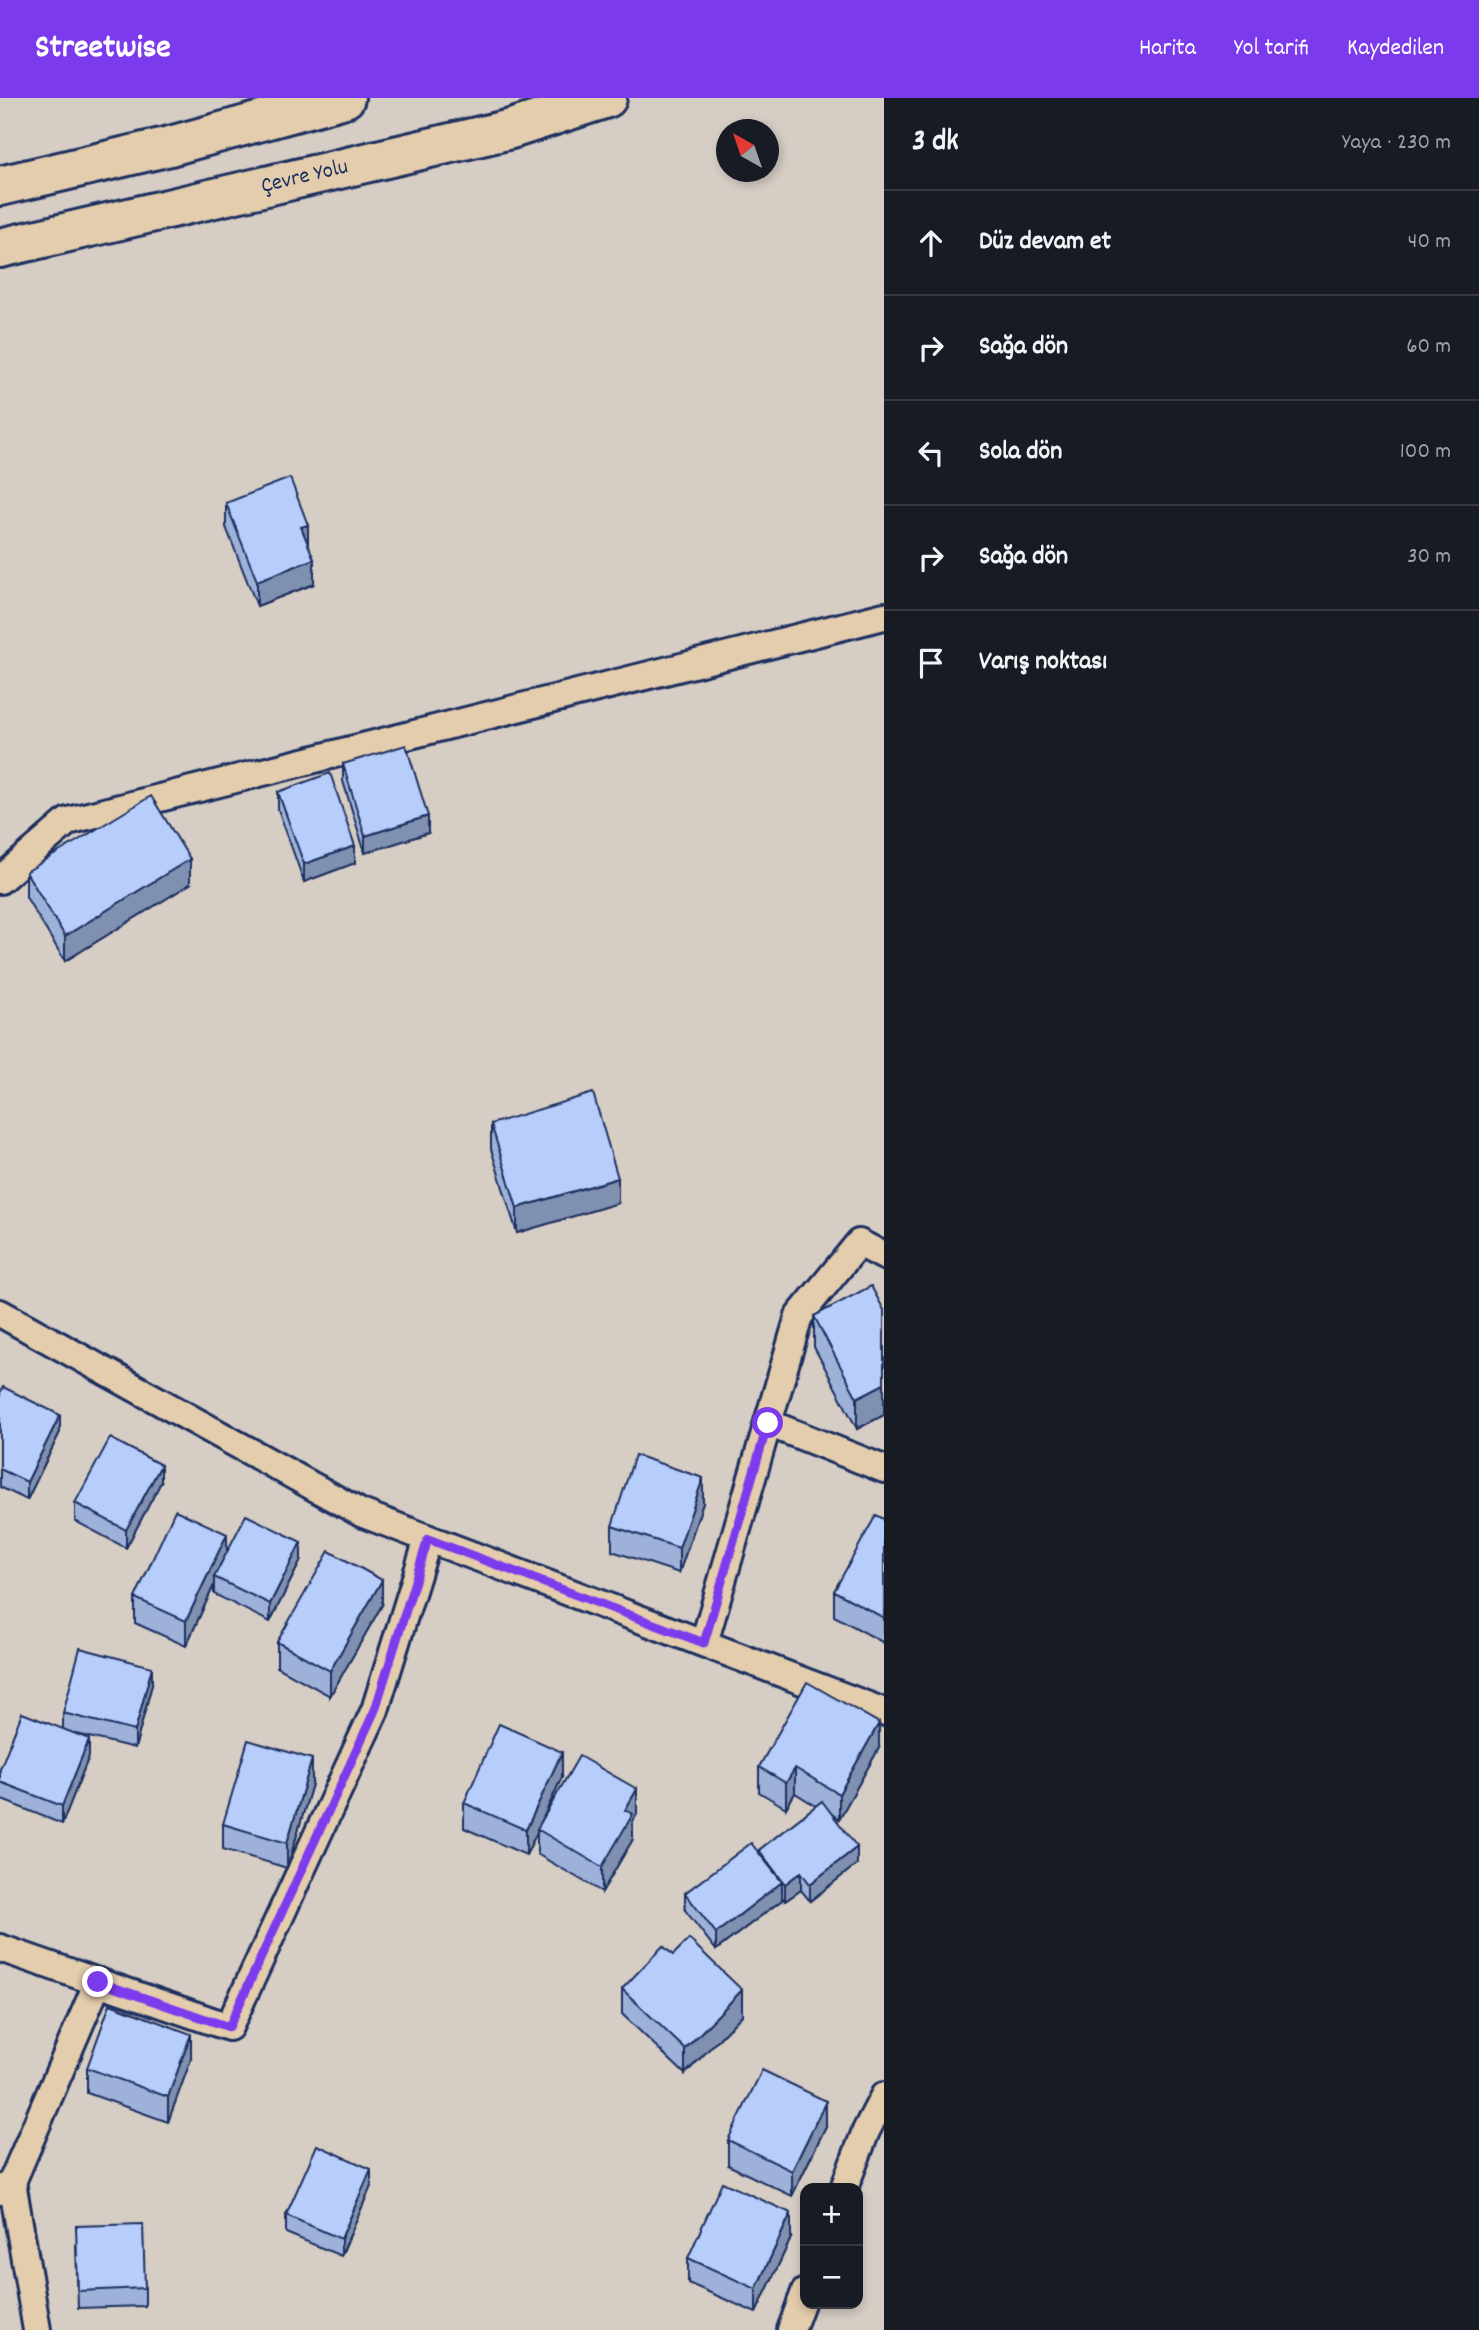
<!DOCTYPE html>
<html lang="tr">
<meta charset="utf-8">
<style>
:root{--surface:#171b24;--page:#20242c;--text:#f1f3f6;--muted:#9ea1a6;--line:#363941;--accent:#7c3aed}
body{margin:0;font-family:Dekko,sans-serif;background:var(--page);color:var(--text)}
.controls{position:absolute;right:21px;bottom:21px;display:grid;overflow:hidden;border-radius:14px;box-shadow:0 4px 10px #0003}
.controls button{width:63px;height:63px;display:grid;place-items:center;padding:0;border:0;border-bottom:2px solid var(--line);background:var(--surface);color:var(--text);font:35px sans-serif}
.compass{position:absolute;left:716px;top:21px;width:63px;height:63px;border-radius:50%;background:var(--surface);box-shadow:0 4px 10px #0003;rotate:320deg}
.stop{position:absolute;width:21px;height:21px;margin:-16px;border:5px solid #7c3aed;border-radius:50%;background:#fff}
.stop.end{background:#7c3aed;border-color:#fff;box-shadow:0 2px 7px #0008}
.list{margin:0;padding:0;list-style:none}
h2{display:flex;justify-content:space-between;align-items:center;height:91px;margin:0;padding:0 28px;font-size:30px}
h2 small{font-size:23px;font-weight:400;color:var(--muted)}
.list li{display:grid;grid-template-columns:46px 1fr auto;gap:21px;align-items:center;box-sizing:border-box;height:105px;padding:0 28px;border-top:2px solid var(--line)}
.list b{display:block;font-size:26px;white-space:nowrap}
.list em{font-size:23px;font-style:normal;color:var(--muted)}
.icon{flex:none;width:38px;height:38px;fill:none;stroke:currentColor;stroke-width:2;stroke-linecap:round;stroke-linejoin:round}
.map{position:relative;flex:none;width:884px;height:2232px;overflow:hidden}
header{display:flex;align-items:center;gap:42px;box-sizing:border-box;height:98px;padding:0 35px;background:var(--accent);color:#fff}
header strong{font-size:33px}
nav{display:flex;gap:38px;margin-inline-start:auto;font-size:24px}
main{display:flex}
aside{flex:1;background:var(--surface)}
.map>svg:first-child{display:block}
.lines{fill:none;stroke-linecap:round;stroke-linejoin:round}
.street-casing{stroke:#1b2f5e;stroke-width:32}
.highway-casing{stroke:#1b2f5e;stroke-width:44}
.street{stroke:#e4cdad;stroke-width:26}
.highway{stroke:#e4cdad;stroke-width:38}
.wall{fill:#9db1d9;stroke:#1b2f5e;stroke-width:2}
.shaded-wall{fill:#8090b0;stroke:#1b2f5e;stroke-width:2}
.building{fill:#b7cefc;stroke:#1b2f5e;stroke-width:2}
.route{stroke:#7c3aed;stroke-width:9}
.labels{text-anchor:middle;dominant-baseline:central;stroke-width:7;stroke-linejoin:round;paint-order:stroke}
.street-label{font-size:23px;fill:#1b2f5e;stroke:#e4cdad}
</style>
<header>
<strong>Streetwise</strong>
<nav><a>Harita</a><a>Yol tarifi</a><a>Kaydedilen</a></nav>
</header>
<main>
<div class="map">
<svg width="884" height="2232" viewBox="0 0 884 2232">
<rect width="100%" height="100%" fill="#d6cdc5"/>
<filter id="ink" filterUnits="userSpaceOnUse"><feTurbulence type="fractalNoise" baseFrequency=".0143" numOctaves="2"/><feDisplacementMap in="SourceGraphic" scale="14" xChannelSelector="R" yChannelSelector="G"/><feConvolveMatrix kernelMatrix="1 2 1 2 8 2 1 2 1" color-interpolation-filters="sRGB"/></filter>
<g filter="url(#ink)">
<g class="lines">
<g class="street-casing">
<g id="street">
<path d="M0,782L68,723L884,518"/>
<path d="M0,1215L361,1415L884,1614"/>
<path d="M768,1325L884,1371"/>
<path d="M704,1545L799,1218L859,1145L884,1158"/>
<path d="M0,1850L98,1884"/>
<path d="M12,2084L37,2232"/>
<path d="M844,2090L866,2033L884,1998"/>
<path d="M0,2093L12,2084L98,1884L229,1929L375,1612L428,1441"/>
<path d="M791,2232L805,2194"/>
</g>
</g>
<g class="highway-casing">
<g id="highway">
<path d="M0,88L170,48L345,0"/>
<path id="s1" d="M0,150L511,31L607,0"/>
</g>
</g>
<use href="#street" class="street"/>
<use href="#highway" class="highway"/>
</g>
<g class="wall">
<path d="M226,405L308,446L314,486L257,508L226,429Z"/>
<path d="M343,666L428,735L365,755L343,683Z"/>
<path d="M278,694L355,765L304,784L278,711Z"/>
<path d="M26,774L190,786L65,863L26,799Z"/>
<path d="M491,1026L618,1105L517,1135L491,1051Z"/>
<path d="M884,1212V1317L857,1331L814,1249V1218Z"/>
<path d="M0,1295L60,1334L27,1402L0,1389Z"/>
<path d="M161,1384L126,1450L75,1423V1405Z"/>
<path d="M703,1405L679,1475L612,1453V1428Z"/>
<path d="M884,1421V1545L834,1518V1493Z"/>
<path d="M227,1454L301,1462L270,1524L214,1496V1487L186,1548L135,1525V1500Z"/>
<path d="M382,1507L330,1598L277,1569V1544Z"/>
<path d="M152,1586L135,1650L73,1635L89,1658L62,1726L0,1701V1671L63,1631V1615Z"/>
<path d="M879,1650L839,1721L833,1717L857,1766L810,1803L801,1792L785,1803L782,1799V1802L716,1852L685,1812V1795L759,1755V1752L816,1708L795,1695L786,1710L759,1694V1669Z"/>
<path d="M562,1679L543,1720L637,1716L633,1723V1741L602,1794L537,1756V1734L526,1757L464,1730V1705Z"/>
<path d="M312,1686L287,1770L223,1751V1726Z"/>
<path d="M673,1857L742,1917L685,1976L622,1916V1891Z"/>
<path d="M191,1961L168,2024L87,1995V1970Z"/>
<path d="M826,2028L792,2098L728,2067V2042Z"/>
<path d="M371,2088L341,2158L286,2135V2117Z"/>
<path d="M791,2140L756,2215L688,2185V2160Z"/>
<path d="M76,2146L145,2190V2208L78,2210Z"/>
</g>
<g class="shaded-wall">
<path d="M308,427V452L301,429Z"/>
<path d="M314,461V486L257,508V483Z"/>
<path d="M428,718V735L365,755V738Z"/>
<path d="M355,748V765L304,784V766Z"/>
<path d="M190,761V786L65,863V838Z"/>
<path d="M618,1080V1105L517,1135V1110Z"/>
<path d="M884,1286V1317L857,1331V1300Z"/>
<path d="M60,1317V1334L27,1402V1384Z"/>
<path d="M161,1367V1384L126,1450V1432Z"/>
<path d="M703,1380V1405L679,1475V1450Z"/>
<path d="M227,1436V1461L214,1479V1487L186,1548V1523Z"/>
<path d="M301,1444V1462L270,1524V1506Z"/>
<path d="M382,1482V1507L330,1598V1573Z"/>
<path d="M152,1569V1586L135,1650V1633Z"/>
<path d="M879,1625V1650L839,1721V1696Z"/>
<path d="M89,1641V1658L62,1726V1708Z"/>
<path d="M562,1654V1679L538,1731H537V1734L526,1757V1732Z"/>
<path d="M312,1661V1686L287,1770V1745Z"/>
<path d="M795,1670V1695L786,1710V1685Z"/>
<path d="M637,1691V1716L633,1723V1741L602,1794V1769L625,1712Z"/>
<path d="M857,1749V1766L810,1803V1786Z"/>
<path d="M801,1774V1792L785,1803V1786Z"/>
<path d="M782,1784V1802L716,1852V1835Z"/>
<path d="M742,1892V1917L685,1976V1951Z"/>
<path d="M191,1936V1961L168,2024V1999Z"/>
<path d="M826,2003V2028L792,2098V2073Z"/>
<path d="M371,2071V2088L341,2158V2141Z"/>
<path d="M791,2115V2140L756,2215V2191Z"/>
</g>
<g class="building">
<path d="M290,380L308,427L301,429L314,461L257,483L226,405Z"/>
<path d="M406,647L428,718L365,738L343,666Z"/>
<path d="M330,675L355,748L304,766L278,694Z"/>
<path d="M151,698L190,761L65,838L26,774Z"/>
<path d="M593,995L618,1080L517,1110L491,1026Z"/>
<path d="M871,1188L884,1212V1286L857,1300L814,1218Z"/>
<path d="M3,1289L60,1317L27,1384L0,1371V1295Z"/>
<path d="M110,1340L161,1367L126,1432L75,1405Z"/>
<path d="M635,1357L703,1380L679,1450L612,1428Z"/>
<path d="M175,1412L227,1436L186,1523L135,1500Z"/>
<path d="M246,1417L301,1444L270,1506L214,1479Z"/>
<path d="M876,1417L884,1421V1520L834,1493Z"/>
<path d="M329,1453L382,1482L330,1573L277,1544Z"/>
<path d="M80,1550L152,1569L135,1633L63,1615Z"/>
<path d="M807,1584L879,1625L839,1696L795,1670L786,1685L759,1669Z"/>
<path d="M22,1615L89,1641L62,1708L0,1684V1671Z"/>
<path d="M499,1626L562,1654L526,1732L464,1705Z"/>
<path d="M248,1642L312,1661L287,1745L223,1726Z"/>
<path d="M579,1658L637,1691L625,1712L633,1716L602,1769L537,1731Z"/>
<path d="M822,1703L857,1749L810,1786L801,1774L785,1786L759,1752Z"/>
<path d="M751,1745L782,1784L716,1835L685,1795Z"/>
<path d="M689,1841L742,1892L685,1951L622,1891L663,1848L673,1857Z"/>
<path d="M110,1906L191,1936L168,1999L87,1970Z"/>
<path d="M762,1972L826,2003L792,2073L728,2042Z"/>
<path d="M317,2047L371,2071L341,2141L286,2117Z"/>
<path d="M722,2084L791,2115L756,2191L688,2160Z"/>
<path d="M143,2126L145,2190L78,2193L76,2128Z"/>
</g>
</g>
<g class="lines" filter="url(#ink)">
<path class="route" d="M98,1884L229,1929L375,1612L428,1441L704,1545L768,1325"/>
</g>
<g class="labels">
<g class="street-label">
<text stroke="none"><textPath href="#s1" startOffset="313">Çevre Yolu</textPath></text>
</g>
</g>
</svg>
<div class="controls">
<button>+</button>
<button>−</button>
</div>
<svg class="compass" viewBox="-18 -18 36 36"><path d="M0-13l5 13h-10z" fill="#e53935"/><path d="M0 13l5-13h-10z" fill="#9ea1a6"/></svg>
<div class="stop" style="left:768px;top:1325px"></div>
<div class="stop end" style="left:98px;top:1884px"></div>
</div>
<aside>
<h2>3 dk<small>Yaya · 230 m</small></h2>
<ul class="list">
<li><svg class="icon" aria-label="ahead" viewBox="0 0 24 24"><path d="M12 20V5M6 11l6-6 6 6"/></svg><div><b>Düz devam et</b></div><em>40 m</em></li>
<li><svg class="icon" aria-label="right" viewBox="0 0 24 24"><path d="M7 20v-9h11M14 6l5 5-5 5"/></svg><div><b>Sağa dön</b></div><em>60 m</em></li>
<li><svg class="icon" aria-label="left" viewBox="0 0 24 24"><path d="M17 20v-9H6M10 6l-5 5 5 5"/></svg><div><b>Sola dön</b></div><em>100 m</em></li>
<li><svg class="icon" aria-label="right" viewBox="0 0 24 24"><path d="M7 20v-9h11M14 6l5 5-5 5"/></svg><div><b>Sağa dön</b></div><em>30 m</em></li>
<li><svg class="icon" aria-label="arrive" viewBox="0 0 24 24"><path d="M6 21V4h12l-3 4 3 4H6"/></svg><div><b>Varış noktası</b></div></li>
</ul>
</aside>
</main>
